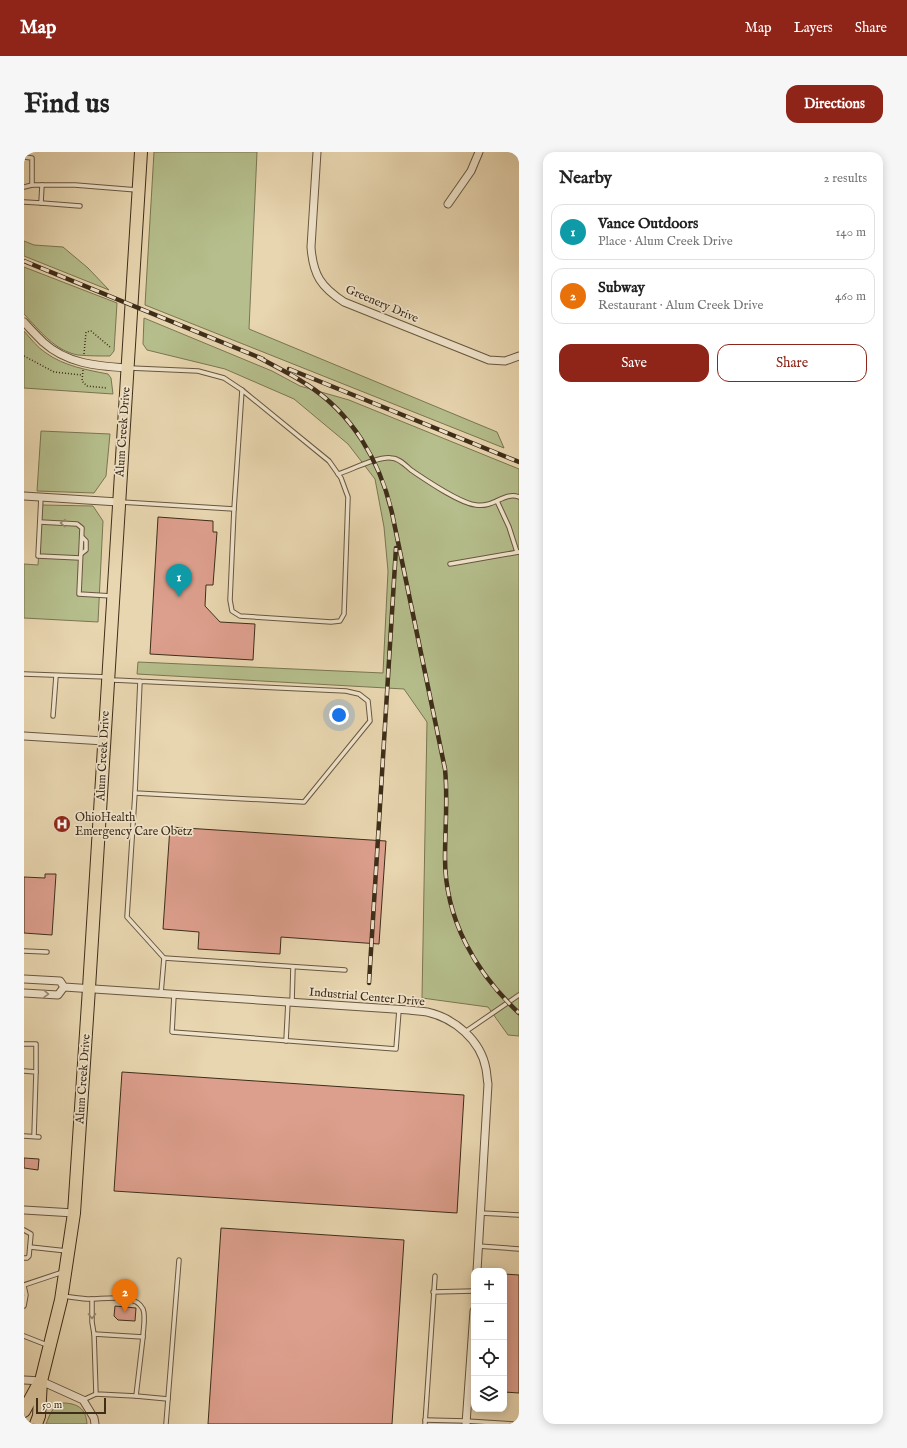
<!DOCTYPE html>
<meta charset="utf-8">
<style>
:root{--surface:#fff;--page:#f6f6f6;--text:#222;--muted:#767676;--line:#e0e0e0;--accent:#8f2418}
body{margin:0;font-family:"IM FELL English",serif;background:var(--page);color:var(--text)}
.controls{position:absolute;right:12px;bottom:12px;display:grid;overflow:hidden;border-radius:8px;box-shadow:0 2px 10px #0003}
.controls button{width:36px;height:36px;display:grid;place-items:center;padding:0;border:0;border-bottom:1px solid var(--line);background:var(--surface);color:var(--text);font:20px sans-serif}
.scale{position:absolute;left:12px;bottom:10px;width:70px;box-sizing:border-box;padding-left:4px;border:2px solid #3e2d19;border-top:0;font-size:11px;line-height:14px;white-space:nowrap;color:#3e2d19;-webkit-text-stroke:3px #f0e4cc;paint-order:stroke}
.you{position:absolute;left:315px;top:563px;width:14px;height:14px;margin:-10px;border:3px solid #fff;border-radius:50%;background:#1a73e8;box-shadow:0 0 0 6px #1a73e833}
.badge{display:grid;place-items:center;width:26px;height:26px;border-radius:50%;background:var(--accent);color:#fff;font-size:13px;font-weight:700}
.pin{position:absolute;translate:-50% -33px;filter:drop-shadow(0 1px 2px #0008)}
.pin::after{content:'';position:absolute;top:21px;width:14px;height:12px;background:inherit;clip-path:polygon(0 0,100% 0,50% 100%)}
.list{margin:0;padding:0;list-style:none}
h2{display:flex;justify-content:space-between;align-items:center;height:52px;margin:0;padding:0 16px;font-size:17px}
h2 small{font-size:13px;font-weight:400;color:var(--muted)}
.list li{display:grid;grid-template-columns:26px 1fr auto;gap:12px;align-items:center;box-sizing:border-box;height:56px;margin:0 8px 8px;padding:0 8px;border:1px solid var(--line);border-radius:12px}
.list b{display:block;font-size:15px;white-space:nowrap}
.list p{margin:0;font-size:13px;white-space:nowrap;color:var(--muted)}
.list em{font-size:13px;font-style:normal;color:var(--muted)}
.actions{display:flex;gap:8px;padding:12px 16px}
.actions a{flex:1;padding:9px 0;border:1px solid var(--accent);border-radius:12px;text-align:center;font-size:14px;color:var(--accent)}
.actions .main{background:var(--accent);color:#fff}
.icon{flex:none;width:22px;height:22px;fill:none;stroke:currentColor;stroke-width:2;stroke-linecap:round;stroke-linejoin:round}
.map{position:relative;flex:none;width:495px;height:1272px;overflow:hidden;border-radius:12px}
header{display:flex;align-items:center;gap:24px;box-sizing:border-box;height:56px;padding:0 20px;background:var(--accent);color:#fff}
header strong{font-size:19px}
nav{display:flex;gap:22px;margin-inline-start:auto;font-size:14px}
.intro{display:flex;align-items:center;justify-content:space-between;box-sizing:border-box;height:96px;padding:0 24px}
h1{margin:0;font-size:28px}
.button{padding:10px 18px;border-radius:12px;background:var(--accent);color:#fff;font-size:14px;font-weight:700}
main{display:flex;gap:24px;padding:0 24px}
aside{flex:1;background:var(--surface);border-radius:12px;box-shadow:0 2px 10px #0003}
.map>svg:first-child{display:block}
.green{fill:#b5be8c;stroke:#7a7652}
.building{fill:#dd9f8d;stroke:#3e2d19}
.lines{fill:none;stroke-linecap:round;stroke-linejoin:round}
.service-casing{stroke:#68573f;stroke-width:5.5}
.minor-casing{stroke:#68573f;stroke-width:9}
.primary-casing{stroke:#3e2d19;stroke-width:14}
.path{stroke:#3e2d19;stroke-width:1.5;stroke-dasharray:1 2;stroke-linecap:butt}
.service{stroke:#f0e4cc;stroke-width:3.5}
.minor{stroke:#f0e4cc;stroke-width:7}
.primary{stroke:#e8d6b0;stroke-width:12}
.rail-casing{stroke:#3e2d19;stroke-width:4.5}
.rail{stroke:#f0e4cc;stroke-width:3;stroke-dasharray:9;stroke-linecap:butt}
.oneway{stroke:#978872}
.labels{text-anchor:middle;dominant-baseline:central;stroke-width:3.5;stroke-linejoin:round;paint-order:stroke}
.street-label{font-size:12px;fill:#3e2d19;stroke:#f0e4cc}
.poi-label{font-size:12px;fill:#3e2d19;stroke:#f0e4cc;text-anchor:start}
</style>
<header>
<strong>Map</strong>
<nav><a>Map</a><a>Layers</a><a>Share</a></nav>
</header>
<div class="intro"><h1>Find us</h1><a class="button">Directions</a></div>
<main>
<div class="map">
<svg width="495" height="1272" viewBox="0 0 495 1272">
<rect width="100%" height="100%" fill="#e8d6b0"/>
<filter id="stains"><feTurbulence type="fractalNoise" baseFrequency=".005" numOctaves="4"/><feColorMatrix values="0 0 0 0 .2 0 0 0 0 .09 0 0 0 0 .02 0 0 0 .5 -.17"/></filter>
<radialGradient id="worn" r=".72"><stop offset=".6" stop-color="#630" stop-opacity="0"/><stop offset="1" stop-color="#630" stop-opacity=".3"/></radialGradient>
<g class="green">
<path d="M130,0H233L225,177L473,280L480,296L121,153Z"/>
<path d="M0,89L10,93L39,95L64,116L85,138L0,104Z"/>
<path d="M0,115L93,151L90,199L86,204C76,204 65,204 54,203C31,199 15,178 0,162Z"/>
<path d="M120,166L248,219L276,234L325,248L495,317V884L484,883L464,855L398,846L403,570L380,537L113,522L114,510L359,521L364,419L360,375L351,327L324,292L270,247L201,217L123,198L119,192Z"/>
<path d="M0,179C7,187 13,195 22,201C40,214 63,218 84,222L87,226L89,242L0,236Z"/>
<path d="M17,279L86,282L82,324L70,341L13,339Z"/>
<path d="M18,353L69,354L79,369L74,470L0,466V412L14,413Z"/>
<path d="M38,1251C53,1251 62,1256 63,1272H22C26,1262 28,1255 38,1251Z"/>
</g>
<g class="building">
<path d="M134,365L189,369V380H193L189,433H182L181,454L196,470L231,472L229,508L126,502Z"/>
<path d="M146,675L362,689L355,792L257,785L256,802L174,797L175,780L139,777Z"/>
<path d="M21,722H32L28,783L0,781V725L21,726Z"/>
<path d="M98,920L440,943L433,1061L90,1039Z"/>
<path d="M0,1006L15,1007L14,1018L0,1016Z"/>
<path d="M197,1076L380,1088L368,1272H184Z"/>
<path d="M480,1122L495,1123V1241L480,1240Z"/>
<path d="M91,1154L112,1156L111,1169L94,1168L90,1164Z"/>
</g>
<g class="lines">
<g class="service-casing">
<g id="service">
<path d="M0,5L8,6V33H51L113,38"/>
<path d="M0,35L8,33"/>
<path d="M0,50L17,51L18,33"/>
<path d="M17,51L56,54"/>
<path d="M106,216L174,219L200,226L218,238"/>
<path d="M218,238L305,309L317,326L324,345L320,462L316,469L307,470L216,464L208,459L206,448L210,357Z"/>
<path d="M314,322C327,318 354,304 367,306C375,306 381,313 387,318C402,328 435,351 452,353C470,356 481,339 495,345"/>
<path d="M17,345L14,404L56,406"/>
<path d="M473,349L485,375L493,400"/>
<path d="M97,350L210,357"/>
<path d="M16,370L53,372L58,376L55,442L88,444"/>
<path d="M57,402L62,398V389L58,385"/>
<path d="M426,412L495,400"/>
<path d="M0,522L83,525"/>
<path d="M86,528C165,531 244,535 322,539L335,542L344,549L346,569L280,650L111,641L116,529"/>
<path d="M29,564L32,524"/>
<path d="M111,641L103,765L140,806L137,841"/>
<path d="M0,799L23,800"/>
<path d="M140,806L321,818"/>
<path d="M150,843L148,880L372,897L375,858"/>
<path d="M268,850L269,815"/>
<path d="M441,880L495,843"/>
<path d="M262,889L264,850"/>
<path d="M0,892H12V920"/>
<path d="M0,919L12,920L10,984"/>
<path d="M0,984L15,985"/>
<path d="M456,1061L495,1063"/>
<path d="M0,1078L7,1082L5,1104L3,1106H0"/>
<path d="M454,1094L495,1097"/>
<path d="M6,1095L43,1099"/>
<path d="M0,1133L39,1120"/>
<path d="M0,1134L2,1143L0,1154"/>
<path d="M409,1140L450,1139"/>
<path d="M39,1144C48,1145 58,1147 67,1147C81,1147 111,1141 119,1157C122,1165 119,1177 119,1185"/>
<path d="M68,1147V1170L70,1182"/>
<path d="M70,1182L119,1185L112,1244L72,1242Z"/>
<path d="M0,1184L23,1193"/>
<path d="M112,1244L144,1247"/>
<path d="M59,1248L72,1242"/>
<path d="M401,1268L442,1269L489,1272"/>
<path d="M142,1272L155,1108"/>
<path d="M401,1272L411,1124"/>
</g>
</g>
<g class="minor-casing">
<g id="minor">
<path d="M293,0L287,95C289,123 297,135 320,150L465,208L481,209L495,204"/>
<path d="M424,52L447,19L455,0"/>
<path d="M0,170C6,177 13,184 19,190C43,212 73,214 103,216"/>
<path d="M0,344L94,350"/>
<path d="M0,584L80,589"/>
<path d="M0,827L36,829L40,835L385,858C391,859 397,859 403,860C430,866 457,888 462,917C463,922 463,927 464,932L453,1119"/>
<path d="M0,841L34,843L40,835"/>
<path d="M0,1058L50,1061"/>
<path d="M0,1228L17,1229L59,1248L70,1266L71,1272"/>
<path d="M442,1272L450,1159"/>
</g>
</g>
<g class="primary-casing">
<g id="primary">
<path d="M0,1259L15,1231"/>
<path d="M12,1272L15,1264L17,1229L37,1148L50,1061L65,836L117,0"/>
</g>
</g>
<g class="path">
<path d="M60,202L62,180L67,179L86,195"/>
<path d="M0,204L30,220L58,223"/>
<path d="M59,218L58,229L63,234L83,236"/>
</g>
<use href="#service" class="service"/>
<use href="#minor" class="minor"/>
<use href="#primary" class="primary"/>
<g class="rail-casing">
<g id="rail">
<path d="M0,109L239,207"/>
<path d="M234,205C250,214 267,222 282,232C328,261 356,309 368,361L421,617C424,647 421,676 421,706C421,767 451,820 495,861"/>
<path d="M265,217L495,310"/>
<path d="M345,831L372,396"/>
</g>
</g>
<use href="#rail" class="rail"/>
</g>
<defs><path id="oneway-chevron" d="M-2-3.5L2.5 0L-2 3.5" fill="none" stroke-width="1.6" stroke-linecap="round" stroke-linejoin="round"/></defs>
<g class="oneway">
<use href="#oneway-chevron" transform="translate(39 371) rotate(-177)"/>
<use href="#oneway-chevron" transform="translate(22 842) rotate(3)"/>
<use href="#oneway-chevron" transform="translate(68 1164) rotate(89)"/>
</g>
<defs>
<g id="hospital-disc" transform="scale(0.9)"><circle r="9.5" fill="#8f2418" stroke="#f0e4cc"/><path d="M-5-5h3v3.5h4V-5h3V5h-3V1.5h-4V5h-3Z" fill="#fff"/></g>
</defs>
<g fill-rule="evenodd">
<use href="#hospital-disc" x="38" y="672"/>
</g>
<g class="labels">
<g class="street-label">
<text transform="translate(358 152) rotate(23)">Greenery Drive</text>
<text transform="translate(99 280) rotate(-86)">Alum Creek Drive</text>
<text transform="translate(79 604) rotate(-87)">Alum Creek Drive</text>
<text transform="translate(343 845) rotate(5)">Industrial Center Drive</text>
<text transform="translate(59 927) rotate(-86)">Alum Creek Drive</text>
</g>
<g class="poi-label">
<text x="51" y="665">OhioHealth<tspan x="51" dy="14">Emergency Care Obetz</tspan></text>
</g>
</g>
<rect width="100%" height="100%" filter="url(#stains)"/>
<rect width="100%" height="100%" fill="url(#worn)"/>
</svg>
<div class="controls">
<button>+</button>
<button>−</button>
<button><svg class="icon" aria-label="locate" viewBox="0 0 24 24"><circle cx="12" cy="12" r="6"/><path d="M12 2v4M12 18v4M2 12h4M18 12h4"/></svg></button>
<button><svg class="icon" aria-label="layers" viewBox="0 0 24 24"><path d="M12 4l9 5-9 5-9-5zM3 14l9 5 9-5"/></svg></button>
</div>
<div class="scale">50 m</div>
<div class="you"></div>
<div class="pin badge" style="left:155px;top:445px;background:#0f9aa8">1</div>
<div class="pin badge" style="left:101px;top:1160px;background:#e8710a">2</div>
</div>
<aside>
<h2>Nearby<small>2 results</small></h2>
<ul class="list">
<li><span class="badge" style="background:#0f9aa8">1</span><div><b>Vance Outdoors</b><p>Place · Alum Creek Drive</p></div><em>140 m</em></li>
<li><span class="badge" style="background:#e8710a">2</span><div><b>Subway</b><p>Restaurant · Alum Creek Drive</p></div><em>460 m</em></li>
</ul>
<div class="actions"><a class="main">Save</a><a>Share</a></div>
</aside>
</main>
